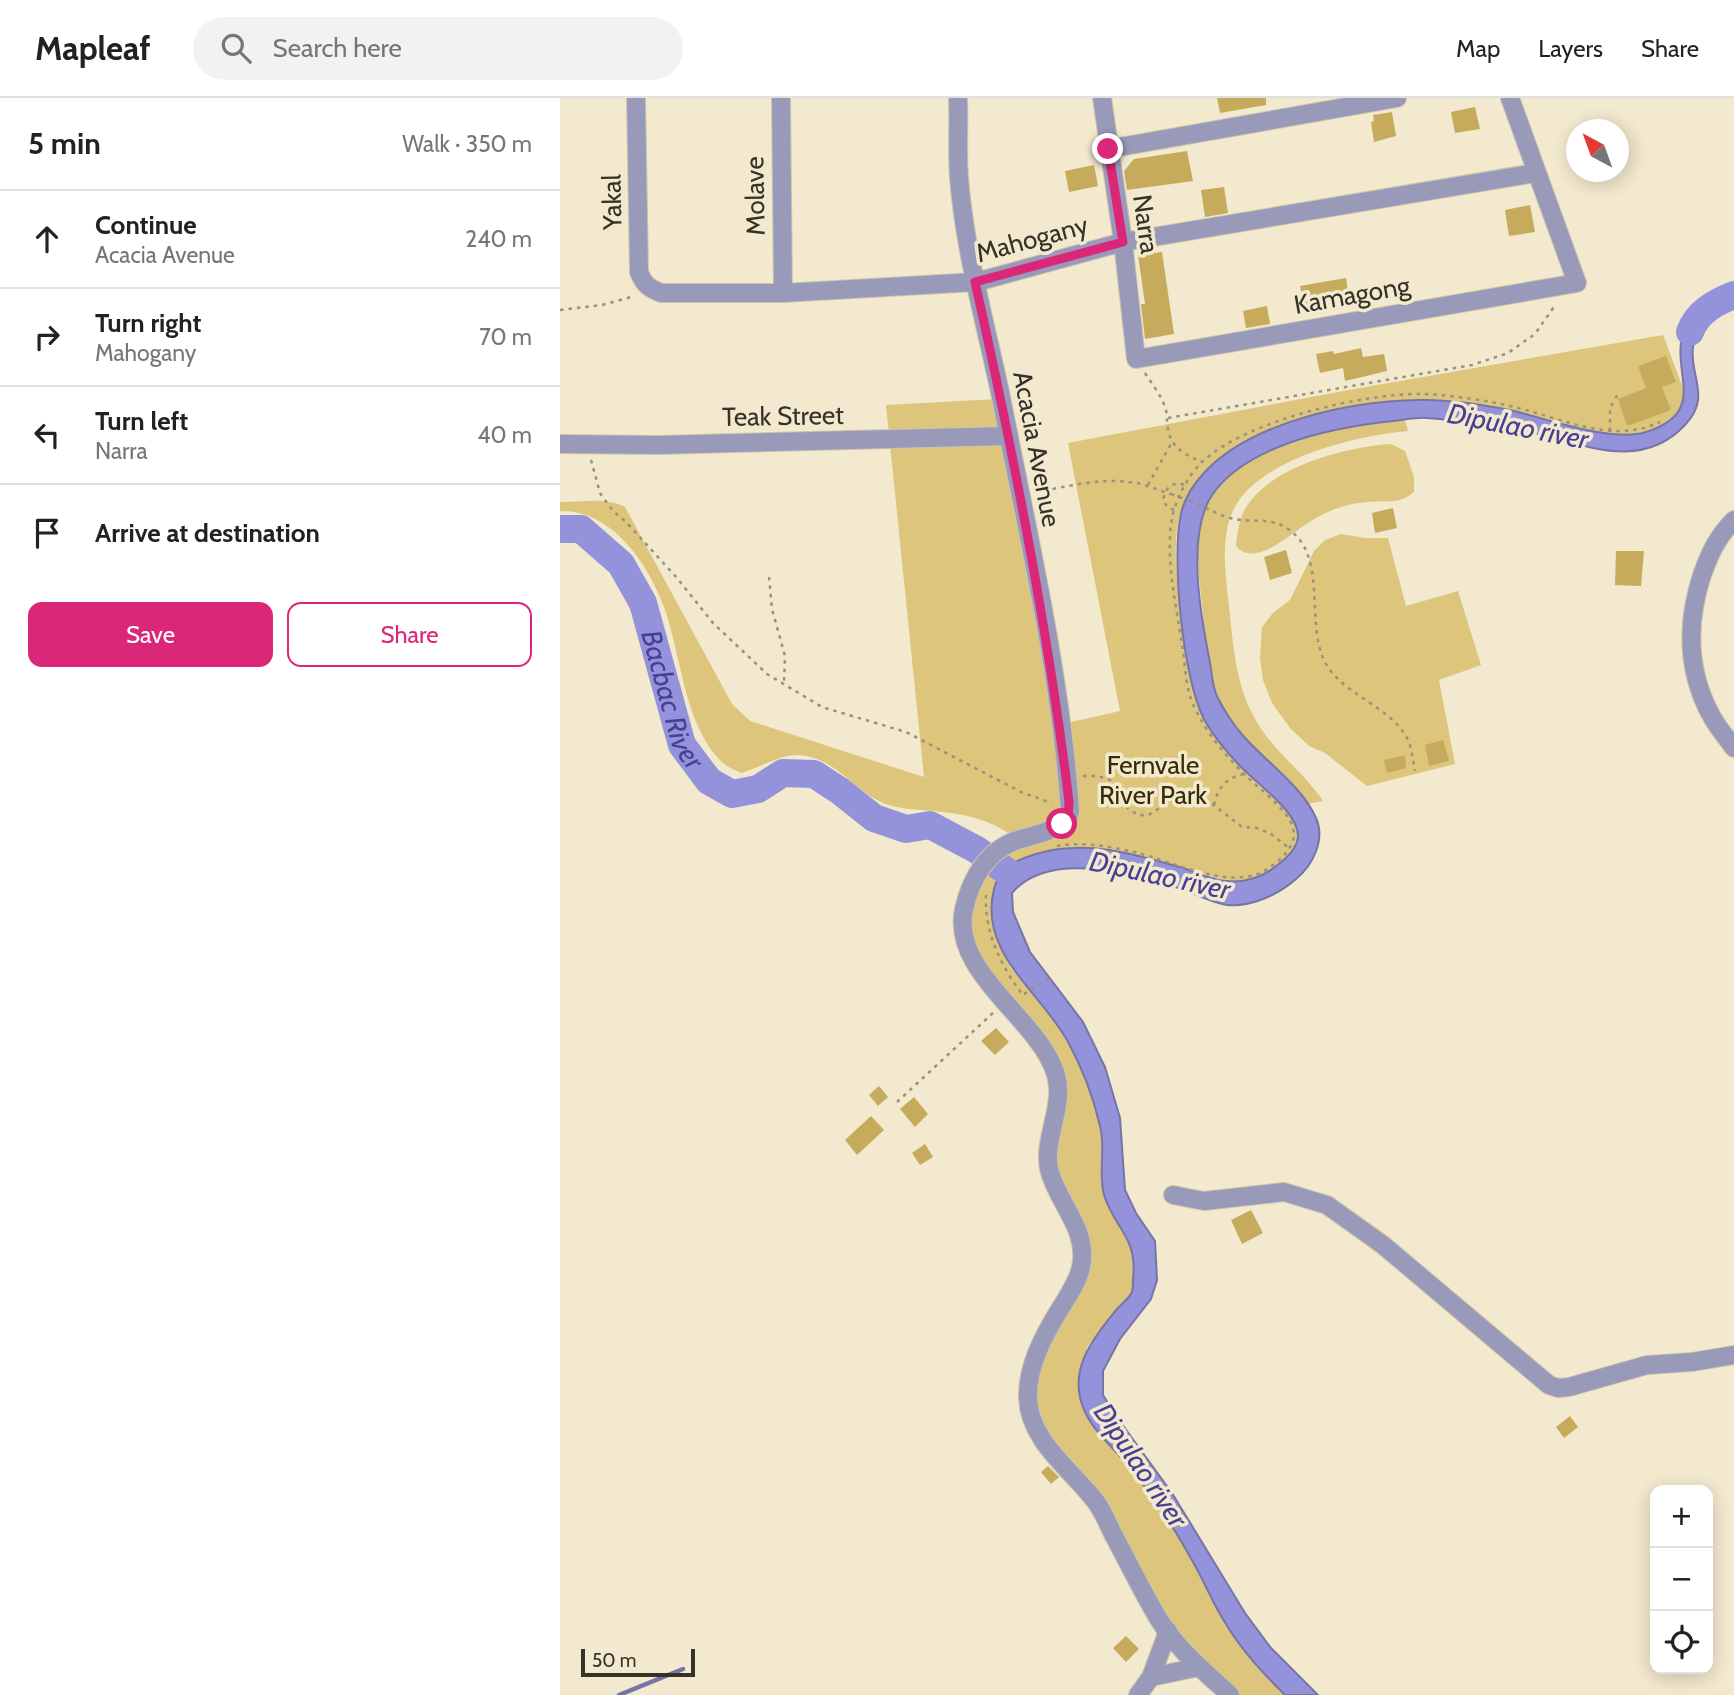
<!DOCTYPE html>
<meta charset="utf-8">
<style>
:root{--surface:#fff;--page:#f2f2f2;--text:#222;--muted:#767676;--line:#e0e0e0;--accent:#db2777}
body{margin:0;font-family:Cabin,sans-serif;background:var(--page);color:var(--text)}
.controls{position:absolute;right:21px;bottom:21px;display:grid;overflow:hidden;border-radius:14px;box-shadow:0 4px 18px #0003}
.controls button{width:63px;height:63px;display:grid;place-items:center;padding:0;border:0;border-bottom:2px solid var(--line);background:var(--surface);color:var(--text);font:35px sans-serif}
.compass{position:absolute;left:1006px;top:21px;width:63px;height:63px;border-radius:50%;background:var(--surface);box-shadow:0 4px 18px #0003;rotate:319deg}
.scale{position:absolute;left:21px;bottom:18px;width:114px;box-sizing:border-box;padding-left:7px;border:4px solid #363228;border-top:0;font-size:19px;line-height:24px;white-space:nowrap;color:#363228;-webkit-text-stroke:5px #f2e9ce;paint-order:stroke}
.stop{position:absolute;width:21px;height:21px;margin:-16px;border:5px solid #db2777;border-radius:50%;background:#fff}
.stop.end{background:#db2777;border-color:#fff;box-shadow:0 2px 7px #0008}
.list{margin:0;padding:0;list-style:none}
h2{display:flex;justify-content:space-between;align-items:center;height:91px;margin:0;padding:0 28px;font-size:30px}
h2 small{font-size:23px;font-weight:400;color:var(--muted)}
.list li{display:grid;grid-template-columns:46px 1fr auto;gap:21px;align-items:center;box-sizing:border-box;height:98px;padding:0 28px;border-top:2px solid var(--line)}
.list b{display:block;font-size:26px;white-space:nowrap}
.list p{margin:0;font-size:23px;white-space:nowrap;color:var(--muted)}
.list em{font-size:23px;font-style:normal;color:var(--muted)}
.actions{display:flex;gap:14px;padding:21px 28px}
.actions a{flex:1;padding:16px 0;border:2px solid var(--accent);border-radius:14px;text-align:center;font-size:24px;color:var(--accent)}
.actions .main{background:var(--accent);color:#fff}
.icon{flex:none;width:38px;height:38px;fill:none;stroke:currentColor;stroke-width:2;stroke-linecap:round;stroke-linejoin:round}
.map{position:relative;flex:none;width:1174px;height:1597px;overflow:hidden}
header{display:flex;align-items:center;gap:42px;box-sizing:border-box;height:98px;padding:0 35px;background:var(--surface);border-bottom:2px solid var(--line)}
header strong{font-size:33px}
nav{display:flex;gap:38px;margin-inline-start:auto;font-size:24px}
.search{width:490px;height:63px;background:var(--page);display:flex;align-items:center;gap:18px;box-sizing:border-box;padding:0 24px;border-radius:38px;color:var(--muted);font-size:26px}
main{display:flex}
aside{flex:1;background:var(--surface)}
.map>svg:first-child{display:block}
.green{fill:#ddc57b}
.water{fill:#9392da;stroke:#7775a5;stroke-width:2}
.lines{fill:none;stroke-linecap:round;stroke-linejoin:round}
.stream{stroke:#7775a5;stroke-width:4.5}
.river{stroke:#9392da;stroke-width:28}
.building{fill:#c5ab5b}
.minor-casing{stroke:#ccc4ad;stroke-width:20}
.path{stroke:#99927f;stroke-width:2.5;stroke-dasharray:3.5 5;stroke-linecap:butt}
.minor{stroke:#999aba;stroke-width:18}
.path-bridge{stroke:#99927f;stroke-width:2.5;stroke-dasharray:3.5 5;stroke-linecap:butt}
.route{stroke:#db2777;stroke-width:9}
.labels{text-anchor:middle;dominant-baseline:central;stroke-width:7;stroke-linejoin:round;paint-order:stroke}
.street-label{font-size:26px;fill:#363228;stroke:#f2e9ce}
.park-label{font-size:26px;fill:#372c08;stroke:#f2e9ce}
.water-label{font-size:28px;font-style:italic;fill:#494095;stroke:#f2e9ce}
</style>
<header>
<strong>Mapleaf</strong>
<div class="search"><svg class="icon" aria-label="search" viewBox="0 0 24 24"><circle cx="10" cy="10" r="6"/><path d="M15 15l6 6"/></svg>Search here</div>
<nav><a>Map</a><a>Layers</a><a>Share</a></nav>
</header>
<main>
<aside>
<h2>5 min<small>Walk · 350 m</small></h2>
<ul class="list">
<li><svg class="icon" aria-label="ahead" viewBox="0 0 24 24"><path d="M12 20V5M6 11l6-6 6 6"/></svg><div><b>Continue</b><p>Acacia Avenue</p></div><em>240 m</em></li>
<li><svg class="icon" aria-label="right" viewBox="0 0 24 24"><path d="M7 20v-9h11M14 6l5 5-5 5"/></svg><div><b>Turn right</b><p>Mahogany</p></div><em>70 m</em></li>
<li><svg class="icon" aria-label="left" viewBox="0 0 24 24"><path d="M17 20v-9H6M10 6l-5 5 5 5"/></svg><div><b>Turn left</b><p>Narra</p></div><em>40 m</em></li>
<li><svg class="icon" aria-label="arrive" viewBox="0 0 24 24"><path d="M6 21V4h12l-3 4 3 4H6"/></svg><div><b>Arrive at destination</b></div></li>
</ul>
<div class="actions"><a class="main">Save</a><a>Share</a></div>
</aside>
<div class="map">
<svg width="1174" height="1597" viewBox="0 0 1174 1597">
<rect width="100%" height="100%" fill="#f2e9ce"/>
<g class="green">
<path d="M1103,237L1126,298C1095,369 998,321 944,311C918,306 884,302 857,302C816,301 761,313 722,327C679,343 638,369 621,414C610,444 619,507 624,539C629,566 631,599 646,623C656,641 669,657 684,672C701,689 725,704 735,727C742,741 733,755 721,764C683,796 658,779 616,768C589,761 559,753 531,750C501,747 472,755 447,768L450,869L504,936L525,979L542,1035L541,1080L556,1122L571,1147L574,1169L572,1194L527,1249L542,1339L570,1370L596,1404L633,1463L665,1525L691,1562L725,1597H670L608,1533L537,1405L495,1357L468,1300L521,1170L489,1068L497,978L404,837L410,791L457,741C434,724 412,717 383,714C359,711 337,713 315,701C288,686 272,658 237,657C219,657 199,670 181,675C175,672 167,669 162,664C124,628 121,555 104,509C88,465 52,412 0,413V404C21,404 46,399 65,409L172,606L190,623L364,679L326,307L438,301L498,627L560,613L508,345L783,293Z"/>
<path d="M845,322L848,333C797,337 693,362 672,415C660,443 666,479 669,509C673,544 675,581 691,613C708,650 741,670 763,703L747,706C720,668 672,642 656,596C647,571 645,532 642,506C639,481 635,452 641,426C659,345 777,329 845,322Z"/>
<path d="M831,346L845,353L854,379V394C839,407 826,402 808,404C789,405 772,411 756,420C735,431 696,472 676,448C677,436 679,422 685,411C710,368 786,349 831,346Z"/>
<path d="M781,436L805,440H828L846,508L898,493L921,567L879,582L895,666L807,688L765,655L749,648L730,630L712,605L703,582L700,560L702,529L713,515L730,502L754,453L765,442Z"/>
</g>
<path class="water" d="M1152,206C1144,219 1135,233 1133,249C1129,278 1152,299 1125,327C1080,375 1022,345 969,334C936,327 901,323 867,320C856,319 844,322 833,323C795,327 761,333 726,346C697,357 665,374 649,402C627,444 641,519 650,565C652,575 652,588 657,598C661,606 666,615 671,622C694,657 740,683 756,720C766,742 752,768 736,781C718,797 691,809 667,807C652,805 635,796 621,791C574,776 489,751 452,795L453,814L470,854L523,924L545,969L560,1020L565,1092L576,1115L595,1143L597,1182L591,1201L560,1241L543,1273V1297L556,1318L612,1395L685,1515L711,1550L758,1597H725C703,1575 682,1553 666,1526C653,1506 645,1485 633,1464C622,1444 610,1424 597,1405C588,1393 578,1380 569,1368C554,1351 535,1335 525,1314C506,1273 532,1242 557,1211C562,1205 569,1201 572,1194C573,1190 573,1186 573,1182C578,1138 555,1132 544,1097C538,1074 546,1050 540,1028C533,998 522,969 507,942C480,894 418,854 434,791C440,769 456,762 476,756C525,741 575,756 623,770C637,775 652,782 667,783C688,785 705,778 720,765C729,758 738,748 738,737C737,713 695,684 679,667C666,653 653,638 644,621C623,581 611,460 621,416C624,401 633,387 643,376C690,324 790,303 858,302C888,301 920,306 950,312C985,320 1051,345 1086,334C1160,310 1095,260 1134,219C1139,213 1146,210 1152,206Z"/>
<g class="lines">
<path class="stream" d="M59,1597L123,1571"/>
<g class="river">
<path d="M1130,234C1137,214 1156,204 1174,197"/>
<path id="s1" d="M0,431H21L61,466L83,505L122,647L149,683L172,696L198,691L223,675L254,676L280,693L314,720L346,731L370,727L417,752L450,776"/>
</g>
</g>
<g class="building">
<path d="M657,0H706V7L660,15Z"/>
<path d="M915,9L920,31L895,35L891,14Z"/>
<path d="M832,14L836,38L814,44L811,24L814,23L813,17Z"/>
<path d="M627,53L633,83L567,92L564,73L574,61Z"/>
<path d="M534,67L538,88L509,94L505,73Z"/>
<path d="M664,89L668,115L645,119L641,92Z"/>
<path d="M970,107L975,134L949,138L945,112Z"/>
<path d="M602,154L614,236L585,241L581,206H585L578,157Z"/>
<path d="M786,180L790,208L745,216L740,188Z"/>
<path d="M707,208L710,226L686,230L683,213Z"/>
<path d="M801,250L803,259L824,256L827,273L785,283L783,270L760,275L756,256L773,253L774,256Z"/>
<path d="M1106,258L1116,284L1102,289L1111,312L1067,328L1058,301L1086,290L1078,268Z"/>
<path d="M833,410L837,430L815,435L812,415Z"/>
<path d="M726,452L732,475L710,482L704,459Z"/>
<path d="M1056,453H1084L1081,488L1055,487Z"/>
<path d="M883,642L889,663L869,668L865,647Z"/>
<path d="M845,657L846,670L827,675L824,662Z"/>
<path d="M436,930L449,944L435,957L421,943Z"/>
<path d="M319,988L328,999L318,1008L309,997Z"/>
<path d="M354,999L368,1016L355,1029L340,1011Z"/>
<path d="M311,1018L324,1032L297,1057L285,1042Z"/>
<path d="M365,1046L373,1059L360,1067L352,1055Z"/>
<path d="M691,1112L703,1135L682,1146L671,1122Z"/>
<path d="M1010,1318L1018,1329L1004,1340L996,1329Z"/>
<path d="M488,1368L499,1379L491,1386L481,1374Z"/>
<path d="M566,1538L579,1551L566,1564L553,1550Z"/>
</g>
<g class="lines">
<g class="minor-casing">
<g id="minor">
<path d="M76,0L79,174C84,187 89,190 101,195H223L416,184L563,144L975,75"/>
<path d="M221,0L223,195"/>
<path d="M398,0C399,26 397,53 399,80C405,156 427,230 442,304C468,437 501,577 510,713L508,720C494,733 479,736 461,741C428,750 411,780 404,811C390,875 480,921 496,977C505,1008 483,1040 489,1071C497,1105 529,1131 521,1169C518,1184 508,1198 500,1211C484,1237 467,1268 468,1300C469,1343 512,1372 536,1404C543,1413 548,1426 553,1436C568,1464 582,1493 598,1520C616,1550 645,1574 670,1597"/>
<path d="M542,0L563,144L576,261L1017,185L950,0"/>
<path d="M548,51L837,0"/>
<path d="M0,346L98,347L448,338"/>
<path d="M1174,422C1157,439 1150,455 1142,477C1126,526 1127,574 1152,619C1158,630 1167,640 1174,650"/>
<path d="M613,1097L644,1103L724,1094L767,1107L823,1147L989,1287L998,1290L1009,1289L1087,1267L1132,1264L1174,1257"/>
<path d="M591,1579L639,1569"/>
<path d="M578,1597L591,1579L608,1533"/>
</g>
</g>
<g class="path">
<path d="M0,212L42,207L75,198"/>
<path d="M585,275C592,286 601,297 605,309C608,317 606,323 608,331C610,349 627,358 642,364"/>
<path d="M608,320L912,267L948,255L975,236L996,206"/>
<path d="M1050,333V310L1059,294"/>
<path d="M31,362L40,395L53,413L66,424L117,480L153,525L207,576L262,609L346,634L463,695L492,705"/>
<path d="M588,387L612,344"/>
<path d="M476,394C505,389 540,380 569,384C584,385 597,392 611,396"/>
<path d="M630,403C644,408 656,416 670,420C691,426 711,417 731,433C766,460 747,523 763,560C779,597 830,606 848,642C852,651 853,662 855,673"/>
<path d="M614,412L607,409L603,402C606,389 612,383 625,387"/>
<path d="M209,479L212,511L225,558L224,586"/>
<path d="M523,678H538L553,683C563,702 563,715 587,718L614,701L643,704L654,707L682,729L697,730L711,736L729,750"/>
<path d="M654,707C658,689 666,680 684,676"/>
<path d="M497,748C522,743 553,749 578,755C613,764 667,791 702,774C716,767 739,748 733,730C729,713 700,691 687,679C671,663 654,644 643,625C638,617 633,607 630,598C625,582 625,563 622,547C616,505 605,461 612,420C616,400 628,378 642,364C685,323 803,295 862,296C889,297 927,302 954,309C1002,320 1052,347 1100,324"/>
<path d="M426,797C424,833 441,869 463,897"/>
<path d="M464,896L492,878"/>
<path d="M337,1004L434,914"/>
</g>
<use href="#minor" class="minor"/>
<path class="path-bridge" d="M611,396L630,403"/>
</g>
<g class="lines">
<path class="route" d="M502,726L508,720L509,704C488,529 454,357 415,184L563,144L548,51"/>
</g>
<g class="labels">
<g class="street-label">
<text transform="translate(195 98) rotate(-91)">Molave</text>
<text transform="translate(52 104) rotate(-91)">Yakal</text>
<text transform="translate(586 126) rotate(82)">Narra</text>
<text transform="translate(472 141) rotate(-15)">Mahogany</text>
<text transform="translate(792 197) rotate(-10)">Kamagong</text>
<text transform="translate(223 318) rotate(-1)">Teak Street</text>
<text transform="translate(477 351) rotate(79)">Acacia Avenue</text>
</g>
<g class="park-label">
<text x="593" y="667">Fernvale<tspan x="593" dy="30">River Park</tspan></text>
</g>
<g class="water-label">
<text transform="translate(958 328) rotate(11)">Dipulao river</text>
<text stroke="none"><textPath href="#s1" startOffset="220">Bacbac River</textPath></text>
<text transform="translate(600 777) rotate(12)">Dipulao river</text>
<text transform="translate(581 1367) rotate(56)">Dipulao river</text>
</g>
</g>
</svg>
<div class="controls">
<button>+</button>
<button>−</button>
<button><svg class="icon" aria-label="locate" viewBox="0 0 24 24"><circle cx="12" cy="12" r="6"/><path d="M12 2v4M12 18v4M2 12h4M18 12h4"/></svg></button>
</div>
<svg class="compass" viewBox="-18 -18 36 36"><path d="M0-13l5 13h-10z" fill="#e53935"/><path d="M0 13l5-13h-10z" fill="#767676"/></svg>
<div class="scale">50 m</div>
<div class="stop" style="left:502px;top:726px"></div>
<div class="stop end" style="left:548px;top:51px"></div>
</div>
</main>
